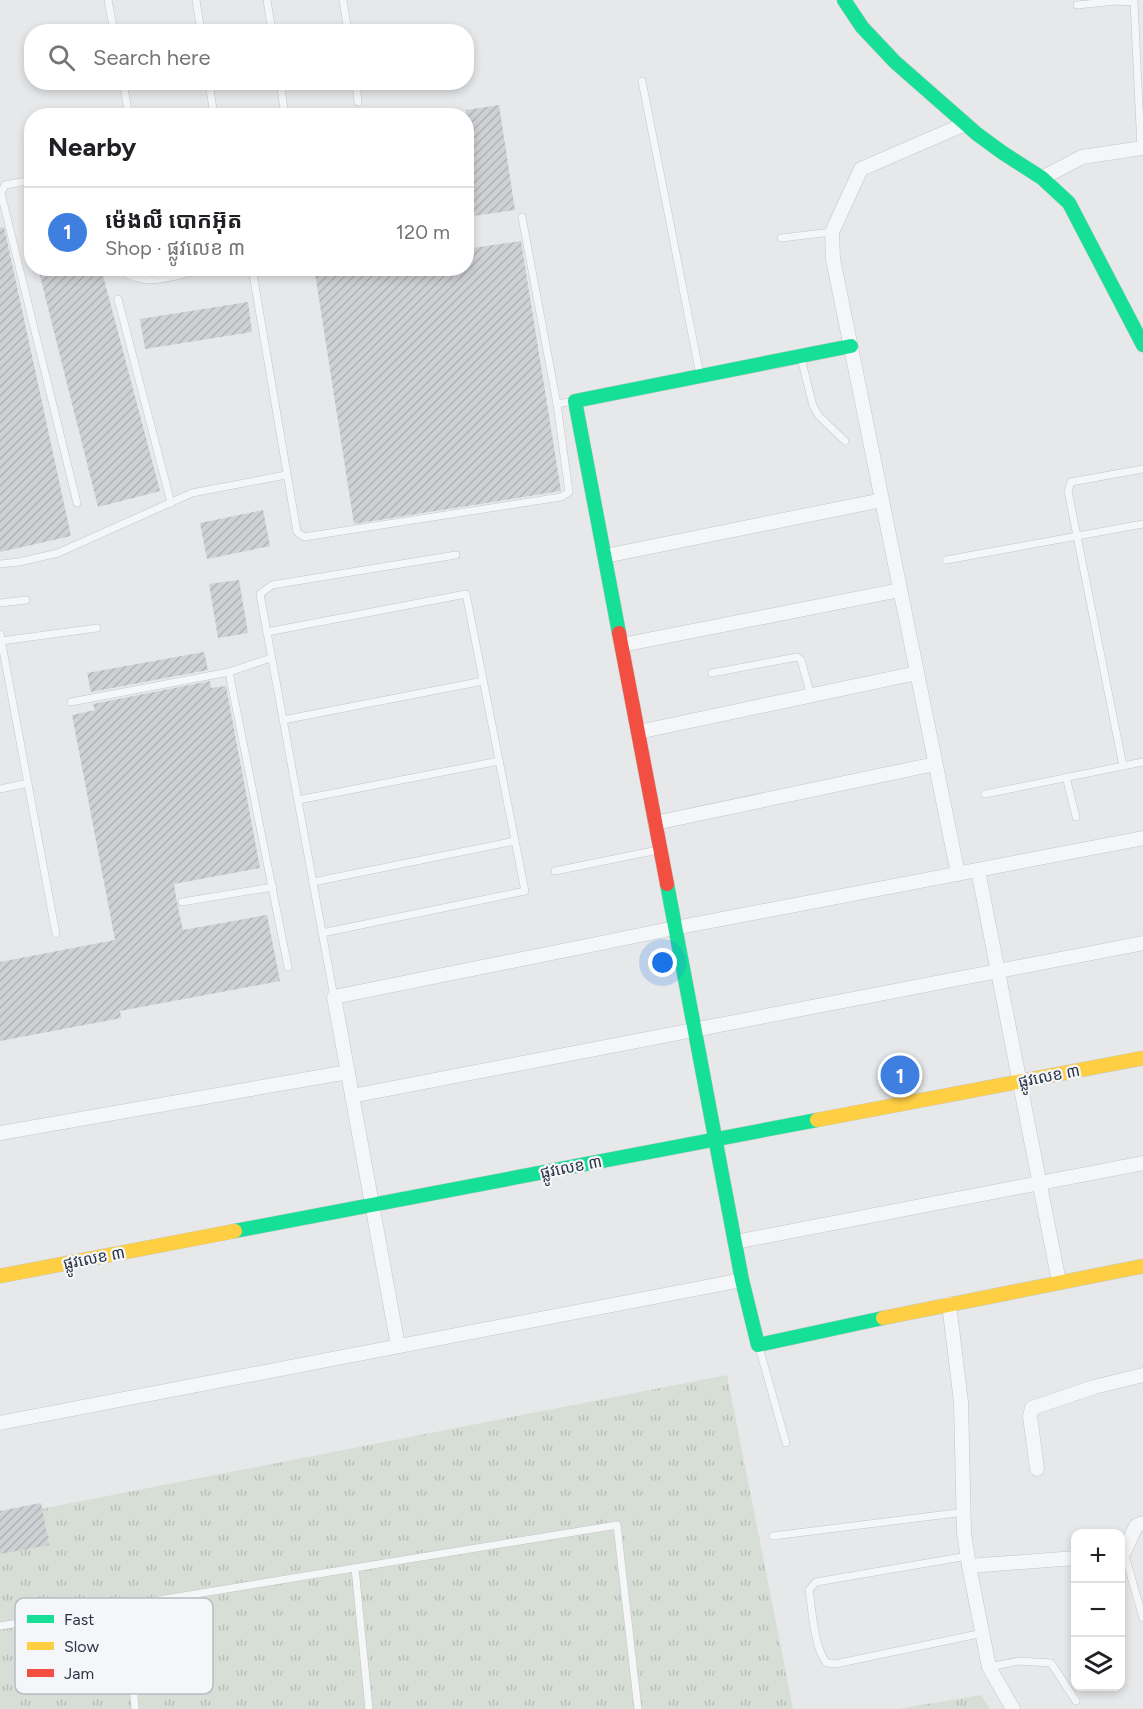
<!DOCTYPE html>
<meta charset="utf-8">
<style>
:root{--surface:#fff;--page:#f2f2f2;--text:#202124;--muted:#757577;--line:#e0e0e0;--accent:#db2777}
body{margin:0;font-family:Figtree,"Noto Sans Khmer",sans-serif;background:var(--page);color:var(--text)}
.controls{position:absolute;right:18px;bottom:18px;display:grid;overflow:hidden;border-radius:12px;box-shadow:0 3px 9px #0003}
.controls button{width:54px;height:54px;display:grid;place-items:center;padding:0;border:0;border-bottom:2px solid var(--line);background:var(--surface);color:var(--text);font:30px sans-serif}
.you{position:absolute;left:663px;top:963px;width:21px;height:21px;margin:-15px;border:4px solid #fff;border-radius:50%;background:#1a73e8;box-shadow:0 0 0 9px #1a73e833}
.badge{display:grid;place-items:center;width:39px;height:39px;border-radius:50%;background:var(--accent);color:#fff;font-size:20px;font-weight:700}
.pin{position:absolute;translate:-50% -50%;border:3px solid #fff;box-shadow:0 2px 6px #0006}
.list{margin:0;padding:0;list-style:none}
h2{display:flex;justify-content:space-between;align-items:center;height:78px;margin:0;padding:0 24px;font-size:26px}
h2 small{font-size:20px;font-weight:400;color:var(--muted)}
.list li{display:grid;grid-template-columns:39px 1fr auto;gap:18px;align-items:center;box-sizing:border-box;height:90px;padding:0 24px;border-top:2px solid var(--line)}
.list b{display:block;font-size:22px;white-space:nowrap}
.list p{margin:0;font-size:20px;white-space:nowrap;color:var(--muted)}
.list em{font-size:20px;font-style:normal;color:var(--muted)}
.icon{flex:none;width:33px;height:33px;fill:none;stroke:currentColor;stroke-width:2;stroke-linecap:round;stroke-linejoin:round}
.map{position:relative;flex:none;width:1143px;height:1709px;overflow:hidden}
.search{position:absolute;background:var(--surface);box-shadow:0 3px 9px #0003;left:24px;top:24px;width:450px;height:66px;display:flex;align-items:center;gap:15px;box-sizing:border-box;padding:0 21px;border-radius:24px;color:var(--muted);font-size:22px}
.panel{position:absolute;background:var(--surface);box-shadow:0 3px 9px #0003;left:24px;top:108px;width:450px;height:168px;border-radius:24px}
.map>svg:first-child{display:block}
.grass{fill:url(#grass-tufts)}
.building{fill:url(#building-hatch)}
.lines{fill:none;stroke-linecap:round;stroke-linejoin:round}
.lane-casing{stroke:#c4c6c8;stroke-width:8}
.street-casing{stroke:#c4c6c8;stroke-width:15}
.fast-casing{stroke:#c4c6c8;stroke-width:15}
.slow-casing{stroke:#c4c6c8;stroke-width:15}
.jam-casing{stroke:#c4c6c8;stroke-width:15}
.lane{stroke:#f5f6f7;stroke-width:7}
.street{stroke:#f5f6f7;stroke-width:14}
.fast{stroke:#16e098;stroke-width:14}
.slow{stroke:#ffcf43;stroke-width:14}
.jam{stroke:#f24e42;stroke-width:14}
.labels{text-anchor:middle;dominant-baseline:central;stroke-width:4.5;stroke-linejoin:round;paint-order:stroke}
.street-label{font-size:16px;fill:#2b3445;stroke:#f4f6f9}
.key{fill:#f4f6f9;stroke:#b8bcc3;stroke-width:1.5}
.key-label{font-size:16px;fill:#2b3445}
</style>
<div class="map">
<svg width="1143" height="1709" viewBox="0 0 1143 1709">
<defs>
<pattern id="grass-tufts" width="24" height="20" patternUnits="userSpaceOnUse" patternTransform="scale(1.5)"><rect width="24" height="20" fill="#d6ded6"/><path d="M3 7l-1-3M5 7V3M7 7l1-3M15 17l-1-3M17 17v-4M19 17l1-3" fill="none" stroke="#b8bfb9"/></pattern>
<pattern id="building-hatch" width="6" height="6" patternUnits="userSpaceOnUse" patternTransform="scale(1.5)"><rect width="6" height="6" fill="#ced0d3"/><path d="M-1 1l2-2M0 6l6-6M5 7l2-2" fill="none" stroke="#b1b3b6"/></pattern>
</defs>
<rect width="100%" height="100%" fill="#e6e8ea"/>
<g class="grass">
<path d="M727,1375L793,1709H0V1517Z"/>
<path d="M981,1695L990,1709H898Z"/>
</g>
<g class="building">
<path d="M499,105L515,210L466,217V110Z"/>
<path d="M4,227L71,536L0,552V228Z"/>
<path d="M521,241L561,491L354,524L315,273L341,268H466V249Z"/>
<path d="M38,268H101L160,491L98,507Z"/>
<path d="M248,302L252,332L145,349L140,319Z"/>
<path d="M263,510L270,546L207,559L200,523Z"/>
<path d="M239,580L248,633L218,638L209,584Z"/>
<path d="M204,652L208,670L91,692L87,673Z"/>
<path d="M210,681L211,688L226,686L260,868L174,884L177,903L183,930L267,915L280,981L120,1011L121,1018L0,1041V962L115,940L72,715L95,710L93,704Z"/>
<path d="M41,1503L49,1545L0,1554V1511Z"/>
</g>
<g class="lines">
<g class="lane-casing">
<g id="lane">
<path d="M108,0L114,32"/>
<path d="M196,0L201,32"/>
<path d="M267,0L272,32"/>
<path d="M343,0L348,32"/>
<path d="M1077,5L1116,1L1134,2L1141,148"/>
<path d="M642,81L700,375"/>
<path d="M123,82L129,116"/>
<path d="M209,82L214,116"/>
<path d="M280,82L285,116"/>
<path d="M356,82L358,102"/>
<path d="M32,180L5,185L1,193L77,503"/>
<path d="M522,217L557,404"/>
<path d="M781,238L832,232"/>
<path d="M125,268L126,273C148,288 182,274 207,268"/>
<path d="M252,268L297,532L304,537L561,497L569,492L557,404L574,401"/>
<path d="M118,299L171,503"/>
<path d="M801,358L813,406L819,416L845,441"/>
<path d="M946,560L1143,524"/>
<path d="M0,564L19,562L58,553L192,493L286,475"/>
<path d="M0,603L26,600"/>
<path d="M267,632L466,594L525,891L322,933"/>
<path d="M0,634L56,934"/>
<path d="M1,641L97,628"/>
<path d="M229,672L288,967"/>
<path d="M712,673L797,657L801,660L811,696"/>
<path d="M71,702L229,672L271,658"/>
<path d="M283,720L483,681"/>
<path d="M1123,766L1068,491L1071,482L1143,469"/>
<path d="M1066,777L1076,817"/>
<path d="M0,789L28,783"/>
<path d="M985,794L1143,762"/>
<path d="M298,800L499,761"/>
<path d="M555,871L658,850"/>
<path d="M313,882L515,841"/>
<path d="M182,902L273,887"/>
<path d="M334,997L260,594L272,585L456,555"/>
<path d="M759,1347L786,1443"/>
<path d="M773,1536L965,1512"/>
<path d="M1124,1552L1143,1618"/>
<path d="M968,1556L816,1582L809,1590C812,1609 814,1649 827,1663L835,1664L983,1633"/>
<path d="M355,1568L369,1709"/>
<path d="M127,1605L135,1709"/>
<path d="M0,1626L617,1525L638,1709"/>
<path d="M989,1667L1019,1661L1051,1663L1076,1701"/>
</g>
</g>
<g class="street-casing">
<g id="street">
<path d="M1044,177L1082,157L1143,148"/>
<path d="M605,556L882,500"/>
<path d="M622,645L900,590"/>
<path d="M638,732L917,673"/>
<path d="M655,823L935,764"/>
<path d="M978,870L1059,1282"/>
<path d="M958,874L833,259L832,232L861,169L965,124"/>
<path d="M352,1096L1143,943"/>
<path d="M0,1133L348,1072"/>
<path d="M735,1242L1143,1163"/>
<path d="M949,1304L961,1402L964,1533L969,1566L989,1667L1013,1709"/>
<path d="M398,1346L334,997L675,928L1143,838"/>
<path d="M0,1423L742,1280"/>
<path d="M1037,1469L1030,1416L1032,1408L1094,1387L1143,1375"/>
<path d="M1120,1553L1124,1552L1136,1526L1143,1523"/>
<path d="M969,1566L1076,1558"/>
</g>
</g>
<g class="fast-casing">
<g id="fast">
<path d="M844,0L862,27L895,62L977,134L1003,153L1042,178L1069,203L1143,345"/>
<path d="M619,633L575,401L851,346"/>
<path d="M667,884L742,1280L758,1345L883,1318"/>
<path d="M235,1231L817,1120"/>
</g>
</g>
<g class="slow-casing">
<g id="slow">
<path d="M817,1120L1143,1058"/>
<path d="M0,1276L235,1231"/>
<path d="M883,1318L1143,1266"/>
</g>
</g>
<g class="jam-casing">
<path id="jam" d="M619,633L667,884"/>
</g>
<use href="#lane" class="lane"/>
<use href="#street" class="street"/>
<use href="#fast" class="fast"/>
<use href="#slow" class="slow"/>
<use href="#jam" class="jam"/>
</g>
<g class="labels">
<g class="street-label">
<text transform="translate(1049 1076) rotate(-11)">ផ្លូវលេខ ៣</text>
<text transform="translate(571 1167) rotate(-11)">ផ្លូវលេខ ៣</text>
<text transform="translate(94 1258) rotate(-11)">ផ្លូវលេខ ៣</text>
</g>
</g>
<rect x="15" y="1598" width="198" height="96" rx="9" class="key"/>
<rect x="27" y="1615" width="27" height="8" fill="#16e098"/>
<rect x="27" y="1642" width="27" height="8" fill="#ffcf43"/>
<rect x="27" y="1669" width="27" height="8" fill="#f24e42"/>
<g class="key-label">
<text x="64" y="1625">Fast</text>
<text x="64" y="1652">Slow</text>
<text x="64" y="1679">Jam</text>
</g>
</svg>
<div class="controls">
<button>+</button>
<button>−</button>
<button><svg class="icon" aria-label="layers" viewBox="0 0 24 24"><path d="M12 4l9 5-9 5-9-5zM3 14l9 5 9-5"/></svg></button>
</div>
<div class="you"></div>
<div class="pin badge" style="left:900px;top:1075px;background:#3f7fe0">1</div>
<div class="search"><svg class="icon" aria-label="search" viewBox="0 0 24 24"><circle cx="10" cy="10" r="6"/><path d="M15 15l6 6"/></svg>Search here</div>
<section class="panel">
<h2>Nearby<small></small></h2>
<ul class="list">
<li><span class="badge" style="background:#3f7fe0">1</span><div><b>ម៉េងលី បោកអ៊ុត</b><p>Shop · ផ្លូវលេខ ៣</p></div><em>120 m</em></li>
</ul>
</section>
</div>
